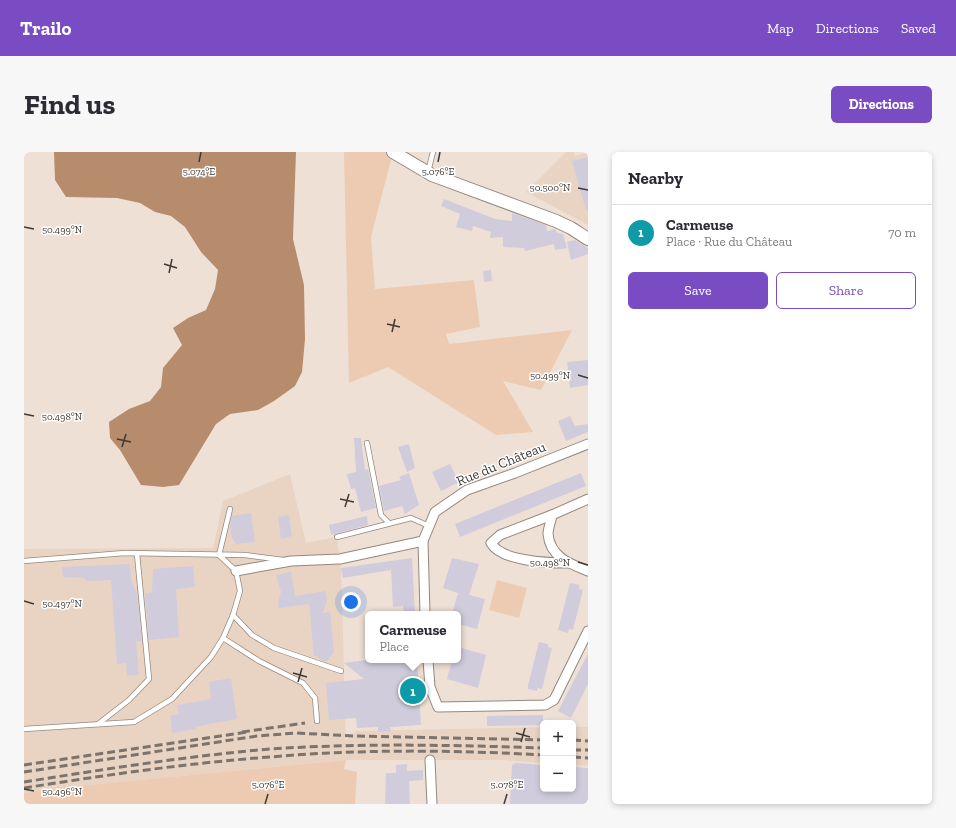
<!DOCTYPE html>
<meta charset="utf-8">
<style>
:root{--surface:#fff;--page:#f7f7f7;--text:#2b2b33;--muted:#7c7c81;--line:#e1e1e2;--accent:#7a4cc4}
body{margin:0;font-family:"Zilla Slab",serif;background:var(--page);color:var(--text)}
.controls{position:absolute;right:12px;bottom:12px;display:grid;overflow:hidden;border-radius:6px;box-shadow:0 2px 6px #0003}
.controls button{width:36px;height:36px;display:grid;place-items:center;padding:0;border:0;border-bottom:1px solid var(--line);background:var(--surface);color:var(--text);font:20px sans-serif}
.you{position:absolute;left:327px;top:450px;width:14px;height:14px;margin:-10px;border:3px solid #fff;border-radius:50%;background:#1a73e8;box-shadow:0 0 0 6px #1a73e833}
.badge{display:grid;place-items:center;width:26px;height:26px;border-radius:50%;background:var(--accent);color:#fff;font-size:13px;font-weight:700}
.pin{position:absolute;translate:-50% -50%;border:2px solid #fff;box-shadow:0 1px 4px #0006}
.popup{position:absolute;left:341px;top:459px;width:96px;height:52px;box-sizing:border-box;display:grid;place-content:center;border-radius:6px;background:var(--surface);filter:drop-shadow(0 1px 3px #0005);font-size:13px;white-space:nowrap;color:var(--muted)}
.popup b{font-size:15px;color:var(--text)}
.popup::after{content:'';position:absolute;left:50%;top:100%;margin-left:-8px;border:8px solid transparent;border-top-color:var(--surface)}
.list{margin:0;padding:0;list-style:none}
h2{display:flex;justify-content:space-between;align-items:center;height:52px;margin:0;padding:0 16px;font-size:17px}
h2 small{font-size:13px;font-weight:400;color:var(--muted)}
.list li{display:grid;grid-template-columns:26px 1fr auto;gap:12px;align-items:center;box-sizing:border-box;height:56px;padding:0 16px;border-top:1px solid var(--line)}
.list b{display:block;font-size:15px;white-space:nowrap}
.list p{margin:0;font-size:13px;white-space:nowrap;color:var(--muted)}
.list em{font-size:13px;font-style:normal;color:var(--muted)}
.actions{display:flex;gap:8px;padding:12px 16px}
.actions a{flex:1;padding:9px 0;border:1px solid var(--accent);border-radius:6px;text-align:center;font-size:14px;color:var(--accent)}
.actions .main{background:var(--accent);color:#fff}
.map{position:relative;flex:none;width:564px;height:652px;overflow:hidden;border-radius:6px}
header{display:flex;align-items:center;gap:24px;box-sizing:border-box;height:56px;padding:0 20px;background:var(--accent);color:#fff}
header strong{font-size:19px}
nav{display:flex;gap:22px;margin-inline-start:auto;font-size:14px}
.intro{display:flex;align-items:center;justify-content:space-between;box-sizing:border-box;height:96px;padding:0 24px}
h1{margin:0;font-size:28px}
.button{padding:10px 18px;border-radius:6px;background:var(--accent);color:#fff;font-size:14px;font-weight:700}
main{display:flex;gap:24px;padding:0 24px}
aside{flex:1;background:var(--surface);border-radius:6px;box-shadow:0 2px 6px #0003}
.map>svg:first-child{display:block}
.built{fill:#e9d4c4}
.green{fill:#eccbb2}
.water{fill:#b78c6c}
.building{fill:#d0ccdc}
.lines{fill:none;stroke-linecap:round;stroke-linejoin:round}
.lane-casing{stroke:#95877d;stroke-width:6}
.street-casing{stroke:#95877d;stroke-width:11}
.secondary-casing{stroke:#95877d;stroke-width:14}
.lane{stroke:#fff;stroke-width:4.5}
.street{stroke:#fff;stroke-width:9}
.secondary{stroke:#fff;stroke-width:12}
.rail{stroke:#7c736c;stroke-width:3;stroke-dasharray:8 4;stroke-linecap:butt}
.ticks{fill:none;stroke:#3f3935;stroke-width:1.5}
.labels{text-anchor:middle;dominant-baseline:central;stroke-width:3;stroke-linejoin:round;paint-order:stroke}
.street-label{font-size:14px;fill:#3f3935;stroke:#fff}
.ticks-label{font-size:10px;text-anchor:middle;fill:#3f3935;stroke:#fff;stroke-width:3;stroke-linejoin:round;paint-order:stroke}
</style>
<header>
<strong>Trailo</strong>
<nav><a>Map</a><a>Directions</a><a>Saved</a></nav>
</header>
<div class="intro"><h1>Find us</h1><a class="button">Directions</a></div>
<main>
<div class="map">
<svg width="564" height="652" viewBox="0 0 564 652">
<rect width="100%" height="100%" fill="#efe0d5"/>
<g class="built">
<path d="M542,0H550L551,4L564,0V73L502,40Z"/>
<path d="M266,322L282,391L313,385L317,416L322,588L332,579L519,575V611L479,608H322L45,635L0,641V397L189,396L199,349Z"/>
<path d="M549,575H564V614L549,613Z"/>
</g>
<g class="green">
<path d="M320,0H369L347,85L351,137L450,128L456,175L422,182L425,192L548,178L517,238L479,229L509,280L472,283L364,215L325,231Z"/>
<path d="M473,428L503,436L495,466L465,458Z"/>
<path d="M322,608L320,617L333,620L331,652H0V641L44,635Z"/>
</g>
<path class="water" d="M30,0H272L269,87L280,133L281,187L278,220L271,234L250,249L234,258L206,262L192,272L155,333L139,335L117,333L96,298L86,286L85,270L105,257L126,249L137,235L139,216L158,193L149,176L164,166L182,158L191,137L194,118L177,100L161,75L147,64L131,60L116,51L93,46L42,45L31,28Z"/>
<g class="building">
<path d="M564,5V57L562,58L548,9Z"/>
<path d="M420,47L471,67L488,69V61L522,73L523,79L531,77L533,81L539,82L543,96L531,98L530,92L501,99L500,96L479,95V85L466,86L467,80L449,74L448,79L432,75L436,62L417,54Z"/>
<path d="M551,88L564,96V102L547,108L543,90Z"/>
<path d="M467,118L468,129L460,130L459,119Z"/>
<path d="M564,208V233L546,236L543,210Z"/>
<path d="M546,264L551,274L564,272V280L542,289L534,269Z"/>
<path d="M330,286H337L341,318L344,317L352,356L337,360L331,336L327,337L323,322L332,320Z"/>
<path d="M385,292L391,316L383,320L374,295Z"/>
<path d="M426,312L435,330L417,339L408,320Z"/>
<path d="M385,321L395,353L381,362L378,354L360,359L355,334L377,328L375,325Z"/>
<path d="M557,321L562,334L436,385L431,372Z"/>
<path d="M227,361L231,390L212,392L208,386L206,373L208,364Z"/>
<path d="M265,363L268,384L257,387L254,365Z"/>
<path d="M343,364L344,373L307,383L305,373Z"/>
<path d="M388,406L391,462H380L379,454L369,455L367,418L319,426L317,416Z"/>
<path d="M428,406L455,412L445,443L461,447L453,477L434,472V462H428L434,441L419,436Z"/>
<path d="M106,412L107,428L113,442L118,489H112L115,523L103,524L102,511L93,512L87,428L61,429L60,426L39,425L38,415Z"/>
<path d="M169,414L171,435L152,437L155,485L125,488L121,442L128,440L129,417Z"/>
<path d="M267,420L271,444L302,439L303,448L299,461L306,460L310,500L302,510L297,508L293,504H290L285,452L255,456L254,450L257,440L252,423Z"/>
<path d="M546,431L556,433L555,437L559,438L549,478L545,477L544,481L534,478Z"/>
<path d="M515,490L524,492V495L528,496L518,537L513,536V539L504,537V533Z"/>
<path d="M434,495L462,503L454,536L423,527L428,508H434Z"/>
<path d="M564,502V532L547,566L534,559Z"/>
<path d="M343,508H393L397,573L366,575L367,579L354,580V575L333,576L332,566L305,568L302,531L340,527L320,511Z"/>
<path d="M207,526L213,567L185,572L171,575L172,577L148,581L146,564L155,562L153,553L187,547L185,530Z"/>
<path d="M519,563V573L463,574V564Z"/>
<path d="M492,611L519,613V637H549V615L564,616V652H486L488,613Z"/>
<path d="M383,612V619L399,618V628L385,629L386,652H361L362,621H372V613Z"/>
</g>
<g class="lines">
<g class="lane-casing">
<g id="lane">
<path d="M404,20L409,0"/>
<path d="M343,291L357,363L365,371"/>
<path d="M313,385L387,366L405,374"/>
<path d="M0,409L101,401L221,403L259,408"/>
<path d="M209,463L228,483L250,496L317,519"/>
<path d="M199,486L235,509L279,531L291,546L293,569"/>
<path d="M74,572L105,548L125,527L113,402"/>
<path d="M0,577L110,570L148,547L187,505L199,486L209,463L216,439L212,419L195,403L206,357"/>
</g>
</g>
<g class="street-casing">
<g id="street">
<path d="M564,347L528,363C527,369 524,377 524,382C526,405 546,412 564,419"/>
<path d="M528,363L476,383L467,391C477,409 523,411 543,411"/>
<path d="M212,419L267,409L316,407L399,389"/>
<path d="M401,462L399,389L411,360L443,338L491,321L564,292"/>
<path d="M404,508L406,535L414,555L521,553L530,548L564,479"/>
<path d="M406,608L408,652"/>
</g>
</g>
<g class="secondary-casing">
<path id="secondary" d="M369,0L408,23L532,69L547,76L564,87"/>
</g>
<use href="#lane" class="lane"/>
<use href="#street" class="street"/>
<use href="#secondary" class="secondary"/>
<g class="rail">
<path d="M218,580L281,571"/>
<path d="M549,588L564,589"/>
<path d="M549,598H564"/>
<path d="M549,605L564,606"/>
<path d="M0,613L224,580"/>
<path d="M0,620L233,584L272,581L331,584L519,588"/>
<path d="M0,630C82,617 164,604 246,597C337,591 428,593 519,596"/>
<path d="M0,636C82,623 164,611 246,605C337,597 429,598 519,603"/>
</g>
</g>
<path class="ticks" d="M175,10L177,0M414,10L416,0M554,36L564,38M0,75L10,77M140,112L153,116M145,121L148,107M363,172L376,175M368,180L371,167M554,223L564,226M0,262L10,264M93,287L107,290M98,295L102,282M316,347L330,350M321,355L325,342M554,410L564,413M0,449L10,452M269,521L283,525M274,530L278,516M492,581L506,585M497,590L501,576M0,637L10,639M241,652L244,642M480,652L483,642"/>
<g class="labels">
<g class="street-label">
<text transform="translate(477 312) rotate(-22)">Rue du Château</text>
</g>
</g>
<g class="ticks-label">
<text x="175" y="23">5.074°E</text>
<text x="414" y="23">5.076°E</text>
<text x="526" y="39">50.500°N</text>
<text x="38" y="81">50.499°N</text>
<text x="526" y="227">50.499°N</text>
<text x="38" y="268">50.498°N</text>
<text x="526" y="414">50.498°N</text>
<text x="38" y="455">50.497°N</text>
<text x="244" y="636">5.076°E</text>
<text x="483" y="636">5.078°E</text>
<text x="38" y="643">50.496°N</text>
</g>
</svg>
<div class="controls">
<button>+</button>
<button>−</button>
</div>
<div class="you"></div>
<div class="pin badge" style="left:389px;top:539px;background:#0f9aa8">1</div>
<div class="popup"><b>Carmeuse</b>Place</div>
</div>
<aside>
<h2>Nearby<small></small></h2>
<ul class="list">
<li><span class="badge" style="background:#0f9aa8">1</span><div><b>Carmeuse</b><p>Place · Rue du Château</p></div><em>70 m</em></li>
</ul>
<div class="actions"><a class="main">Save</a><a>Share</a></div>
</aside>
</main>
